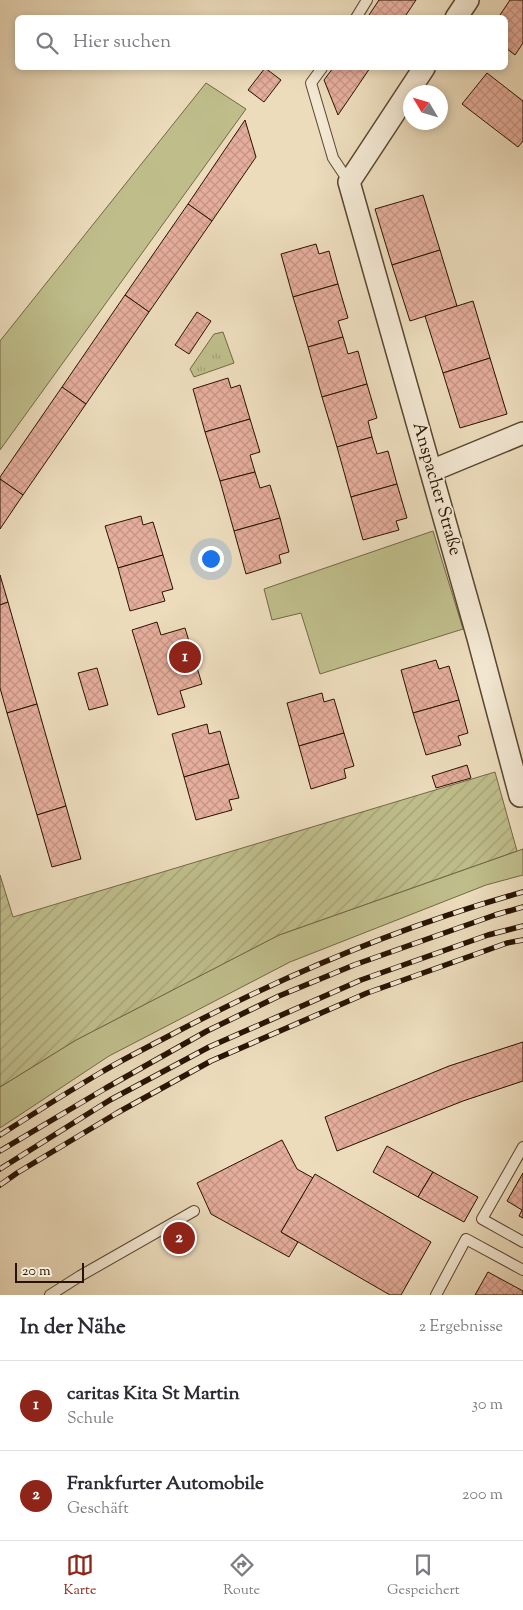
<!DOCTYPE html>
<html lang="de">
<meta charset="utf-8">
<style>
:root{--surface:#fff;--page:#f2f2f3;--text:#2b2b33;--muted:#7c7c81;--line:#e1e1e2;--accent:#8f2418}
body{margin:0;font-family:"Sorts Mill Goudy",serif;background:var(--page);color:var(--text)}
.compass{position:absolute;left:403px;top:85px;width:45px;height:45px;border-radius:50%;background:var(--surface);box-shadow:0 2px 8px #0003;rotate:308deg}
.scale{position:absolute;left:15px;bottom:12px;width:69px;box-sizing:border-box;padding-left:5px;border:2px solid #281301;border-top:0;font-size:14px;line-height:18px;white-space:nowrap;color:#281301;-webkit-text-stroke:4px #f3e8d3;paint-order:stroke}
.you{position:absolute;left:210px;top:558px;width:18px;height:18px;margin:-12px;border:4px solid #fff;border-radius:50%;background:#1a73e8;box-shadow:0 0 0 8px #1a73e833}
.badge{display:grid;place-items:center;width:32px;height:32px;border-radius:50%;background:var(--accent);color:#fff;font-size:16px;font-weight:700}
.pin{position:absolute;translate:-50% -50%;border:2px solid #fff;box-shadow:0 1px 5px #0006}
.list{margin:0;padding:0;list-style:none}
h2{display:flex;justify-content:space-between;align-items:center;height:65px;margin:0;padding:0 20px;font-size:21px}
h2 small{font-size:16px;font-weight:400;color:var(--muted)}
.list li{display:grid;grid-template-columns:32px 1fr auto;gap:15px;align-items:center;box-sizing:border-box;height:90px;padding:0 20px;border-top:1px solid var(--line)}
.list b{display:block;font-size:19px;white-space:nowrap}
.list p{margin:0;font-size:16px;white-space:nowrap;color:var(--muted)}
.list em{font-size:16px;font-style:normal;color:var(--muted)}
.icon{flex:none;width:28px;height:28px;fill:none;stroke:currentColor;stroke-width:2;stroke-linecap:round;stroke-linejoin:round}
.map{position:relative;flex:none;width:523px;height:1295px;overflow:hidden}
.search{position:absolute;background:var(--surface);box-shadow:0 2px 8px #0003;left:15px;right:15px;top:15px;height:55px;display:flex;align-items:center;gap:12px;box-sizing:border-box;padding:0 18px;border-radius:8px;color:var(--muted);font-size:19px}
.sheet{height:245px;background:var(--surface)}
nav{display:flex;justify-content:space-around;align-items:center;box-sizing:border-box;height:70px;border-top:1px solid var(--line);background:var(--surface);font-size:14px;color:var(--muted)}
nav a{display:grid;justify-items:center;gap:2px}
nav .on{color:var(--accent)}
.map>svg:first-child{display:block}
.grass{fill:#bfbe8b;stroke:#746846}
.park{fill:url(#park-tufts);stroke:#746846}
.garden{fill:url(#garden-furrows);stroke:#746846}
.building{fill:url(#building-cross-hatch);stroke:#281301}
.lines{fill:none;stroke-linecap:round;stroke-linejoin:round}
.service-casing{stroke:#594530;stroke-width:12}
.minor-casing{stroke:#594530;stroke-width:24}
.service{stroke:#f3e8d3;stroke-width:10}
.minor{stroke:#f3e8d3;stroke-width:21}
.rail-casing{stroke:#281301;stroke-width:5.5}
.rail{stroke:#f3e8d3;stroke-width:4;stroke-dasharray:11;stroke-linecap:butt}
.labels{text-anchor:middle;dominant-baseline:central;stroke-width:4;stroke-linejoin:round;paint-order:stroke}
.street-label{font-size:18px;fill:#281301;stroke:#f3e8d3}
</style>
<div class="map">
<svg width="523" height="1295" viewBox="0 0 523 1295">
<defs>
<pattern id="park-tufts" width="24" height="20" patternUnits="userSpaceOnUse" patternTransform="scale(1.25)"><rect width="24" height="20" fill="#bfbe8b"/><path d="M3 7l-1-3M5 7V3M7 7l1-3M15 17l-1-3M17 17v-4M19 17l1-3" fill="none" stroke="#a4a276"/></pattern>
<pattern id="garden-furrows" width="10" height="10" patternUnits="userSpaceOnUse" patternTransform="scale(1.25)"><rect width="10" height="10" fill="#bfbe8b"/><path d="M-1 1l2-2M0 10L10 0M9 11l2-2" fill="none" stroke="#a4a276"/></pattern>
<pattern id="building-cross-hatch" width="8" height="8" patternUnits="userSpaceOnUse" patternTransform="scale(1.25)"><rect width="8" height="8" fill="#e5ad9b"/><path d="M0 0l8 8M0 8l8-8" fill="none" stroke="#c49484"/></pattern>
</defs>
<rect width="100%" height="100%" fill="#ecdcbc"/>
<filter id="stains"><feTurbulence type="fractalNoise" baseFrequency=".004" numOctaves="4"/><feColorMatrix values="0 0 0 0 .2 0 0 0 0 .09 0 0 0 0 .02 0 0 0 .5 -.17"/></filter>
<radialGradient id="worn" r=".72"><stop offset=".6" stop-color="#630" stop-opacity="0"/><stop offset="1" stop-color="#630" stop-opacity=".3"/></radialGradient>
<g class="grass">
<path d="M206,83L246,109L0,450V341Z"/>
<path d="M433,531L463,629L320,674L301,613L272,620L264,589Z"/>
<path d="M523,849V875L486,885L290,962L109,1056L0,1128V1087L76,1040L279,935Z"/>
</g>
<path class="park" d="M223,332L234,363L194,377L190,369L214,334Z"/>
<path class="garden" d="M495,772L517,851L279,935L76,1040L0,1087V875L13,917Z"/>
<g class="building">
<path d="M379,0H416L404,18H367Z"/>
<path d="M510,0H523V43L515,55L506,48V18H498Z"/>
<path d="M265,68L281,80L264,102L248,90Z"/>
<path d="M333,68H370L338,115L324,80Z"/>
<path d="M487,73L523,101V141L518,147L462,104Z"/>
<path d="M245,120L256,157L212,221L188,204Z"/>
<path d="M423,195L440,250L392,265L375,209Z"/>
<path d="M188,204L212,221L149,312L125,295Z"/>
<path d="M316,244L319,254L329,251L338,284L293,297L281,254Z"/>
<path d="M440,250L457,306L410,321L392,265Z"/>
<path d="M338,284L348,318L338,321L343,337L308,347L293,297Z"/>
<path d="M125,295L149,312L86,404L62,387Z"/>
<path d="M473,301L490,358L443,373L425,316Z"/>
<path d="M197,312L211,321L189,354L175,345Z"/>
<path d="M343,337L348,354L358,351L367,384L322,397L308,347Z"/>
<path d="M490,358L507,414L460,428L443,373Z"/>
<path d="M228,378L231,388L240,385L250,419L205,432L193,389Z"/>
<path d="M367,384L377,418L368,421L372,437L337,447L322,397Z"/>
<path d="M62,387L86,404L23,495L0,479V477Z"/>
<path d="M250,419L260,452L250,455L255,472L220,481L205,432Z"/>
<path d="M372,437L377,454L388,451L397,484L351,497L337,447Z"/>
<path d="M255,472L260,488L270,485L280,518L234,531L220,481Z"/>
<path d="M0,479L23,495L0,529Z"/>
<path d="M397,484L407,518L396,521L399,530L363,540L351,497Z"/>
<path d="M141,516L143,525L153,522L163,555L118,568L105,526Z"/>
<path d="M280,518L289,552L279,555L281,563L246,574L234,531Z"/>
<path d="M163,555L173,589L162,592L165,601L130,611L118,568Z"/>
<path d="M0,575L8,602L0,605Z"/>
<path d="M8,602L37,704L7,713L0,688V605Z"/>
<path d="M157,622L161,635L185,628L202,684L180,691L185,707L158,715L132,630Z"/>
<path d="M436,660L439,669L449,666L459,700L413,713L401,670Z"/>
<path d="M97,668L108,705L89,710L78,673Z"/>
<path d="M322,693L324,702L334,699L344,733L299,746L287,703Z"/>
<path d="M459,700L468,733L458,736L461,745L426,755L413,713Z"/>
<path d="M37,704L66,806L37,815L7,713Z"/>
<path d="M207,724L209,734L220,731L229,764L184,777L172,734Z"/>
<path d="M344,733L354,766L344,769L346,778L311,789L299,746Z"/>
<path d="M229,764L239,798L229,800L232,810L196,820L184,777Z"/>
<path d="M467,765L471,778L436,788L432,776Z"/>
<path d="M66,806L81,859L52,867L37,815Z"/>
<path d="M523,1042V1081L463,1101L337,1151L325,1117L449,1066Z"/>
<path d="M282,1140L297,1169L313,1178L281,1232L298,1242L289,1257L211,1214L197,1183Z"/>
<path d="M387,1146L433,1172L418,1197L373,1172Z"/>
<path d="M433,1172L478,1197L464,1222L418,1197Z"/>
<path d="M523,1173V1218L519,1216L522,1210L507,1201Z"/>
<path d="M315,1174L431,1242L401,1295H390L281,1232Z"/>
<path d="M488,1272L523,1291V1295H475Z"/>
</g>
<g class="lines">
<g class="service-casing">
<g id="service">
<path d="M356,18L367,0"/>
<path d="M322,68L311,83L333,158L349,182"/>
<path d="M523,1147L482,1219L523,1242"/>
<path d="M50,1295L80,1276L194,1211"/>
<path d="M436,1295L466,1239L523,1270"/>
</g>
</g>
<g class="minor-casing">
<g id="minor">
<path d="M456,18L468,0"/>
<path d="M424,68L349,182L478,638L520,796"/>
<path d="M431,471L523,433"/>
</g>
</g>
<use href="#service" class="service"/>
<use href="#minor" class="minor"/>
<g class="rail-casing">
<g id="rail">
<path d="M0,1135C33,1114 66,1093 100,1073C120,1061 142,1050 163,1039C278,978 398,927 523,892"/>
<path d="M0,1151L106,1088L207,1031L279,996L354,965L495,915L523,907"/>
<path d="M0,1169L110,1100L209,1047L361,980L488,935L523,926"/>
<path d="M0,1185L17,1173L117,1113L211,1061L367,993L507,943L523,940"/>
</g>
</g>
<use href="#rail" class="rail"/>
</g>
<g class="labels">
<g class="street-label">
<text transform="translate(436 489) rotate(74)">Anspacher Straße</text>
</g>
</g>
<rect width="100%" height="100%" filter="url(#stains)"/>
<rect width="100%" height="100%" fill="url(#worn)"/>
</svg>
<svg class="compass" viewBox="-18 -18 36 36"><path d="M0-13l5 13h-10z" fill="#e53935"/><path d="M0 13l5-13h-10z" fill="#7c7c81"/></svg>
<div class="scale">20 m</div>
<div class="you"></div>
<div class="pin badge" style="left:185px;top:657px">1</div>
<div class="pin badge" style="left:179px;top:1238px">2</div>
<div class="search"><svg class="icon" aria-label="search" viewBox="0 0 24 24"><circle cx="10" cy="10" r="6"/><path d="M15 15l6 6"/></svg>Hier suchen</div>
</div>
<section class="sheet">
<h2>In der Nähe<small>2 Ergebnisse</small></h2>
<ul class="list">
<li><span class="badge">1</span><div><b>caritas Kita St Martin</b><p>Schule</p></div><em>30 m</em></li>
<li><span class="badge">2</span><div><b>Frankfurter Automobile</b><p>Geschäft</p></div><em>200 m</em></li>
</ul>
</section>
<nav>
<a class="on"><svg class="icon" aria-label="map" viewBox="0 0 24 24"><path d="M3 6l6-2 6 2 6-2v14l-6 2-6-2-6 2zM9 4v14M15 6v14"/></svg>Karte</a>
<a><svg class="icon" aria-label="directions" viewBox="0 0 24 24"><path d="M12 3l9 9-9 9-9-9zM9 14v-3h6M13 9l2 2-2 2"/></svg>Route</a>
<a><svg class="icon" aria-label="saved" viewBox="0 0 24 24"><path d="M7 4h10v16l-5-4-5 4z"/></svg>Gespeichert</a>
</nav>
